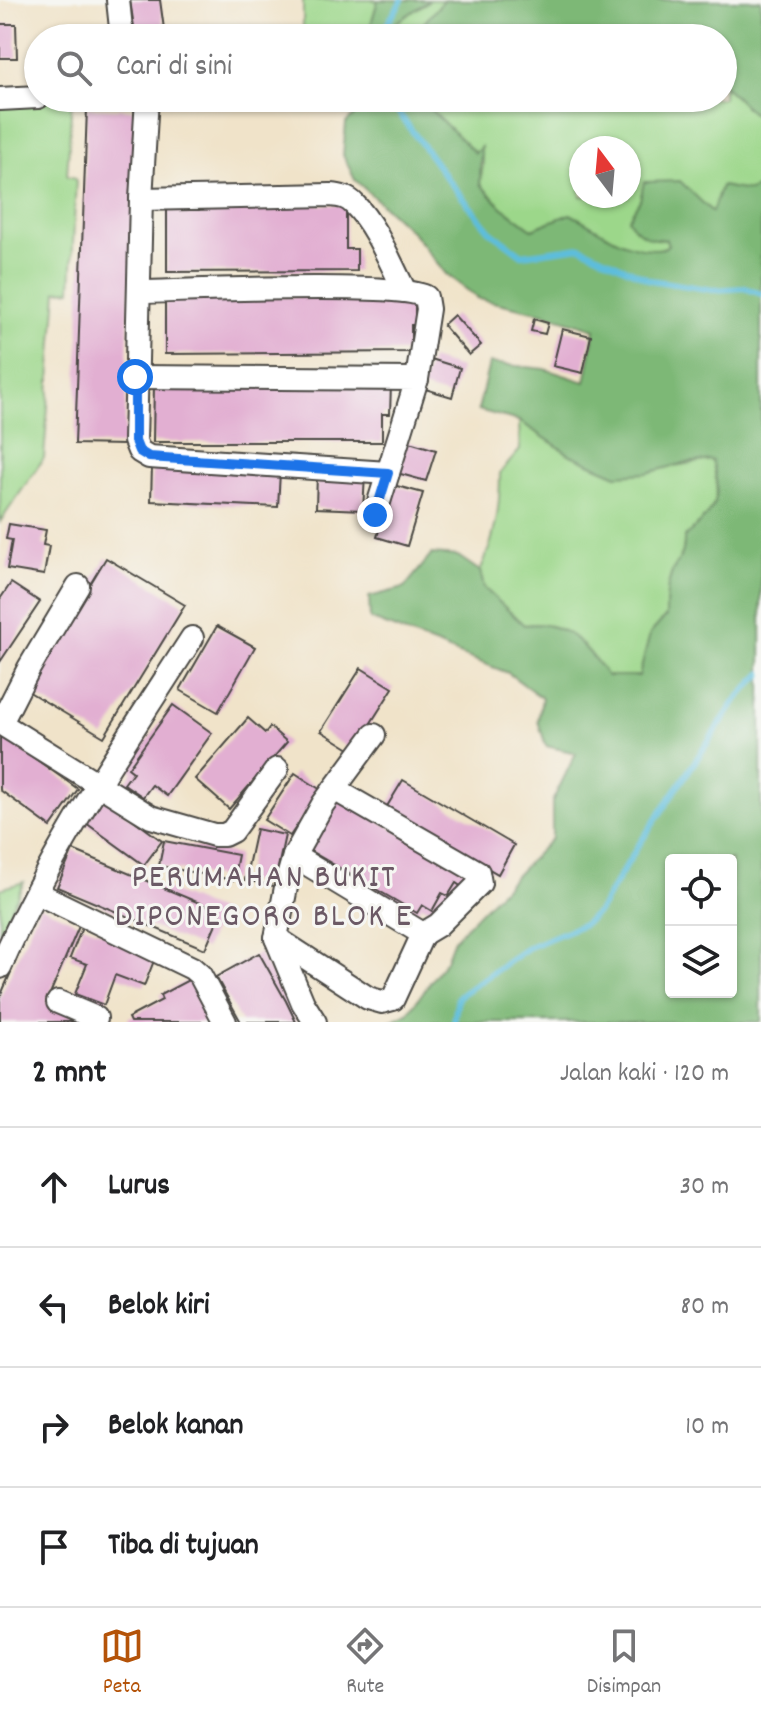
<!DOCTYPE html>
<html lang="id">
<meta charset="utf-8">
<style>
:root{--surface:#fff;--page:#f6f6f6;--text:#202124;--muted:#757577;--line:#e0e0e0;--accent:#b45309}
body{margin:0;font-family:Dekko,sans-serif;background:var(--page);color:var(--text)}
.controls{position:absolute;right:24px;bottom:24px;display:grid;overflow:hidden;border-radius:8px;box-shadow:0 2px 6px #0004}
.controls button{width:72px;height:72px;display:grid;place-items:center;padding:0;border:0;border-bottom:2px solid var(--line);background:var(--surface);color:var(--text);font:40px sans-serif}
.compass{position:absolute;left:569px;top:136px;width:72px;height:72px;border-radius:50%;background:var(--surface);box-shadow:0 2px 6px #0004;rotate:344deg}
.stop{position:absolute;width:24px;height:24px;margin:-18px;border:6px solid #1a73e8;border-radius:50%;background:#fff}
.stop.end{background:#1a73e8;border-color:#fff;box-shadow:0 2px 8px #0008}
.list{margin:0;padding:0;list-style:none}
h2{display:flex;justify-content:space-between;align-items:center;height:104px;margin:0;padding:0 32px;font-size:34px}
h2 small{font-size:26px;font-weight:400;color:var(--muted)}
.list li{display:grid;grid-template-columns:52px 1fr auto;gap:24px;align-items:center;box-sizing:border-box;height:120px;padding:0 32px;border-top:2px solid var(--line)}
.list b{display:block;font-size:30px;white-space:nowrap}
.list em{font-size:26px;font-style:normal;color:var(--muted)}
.icon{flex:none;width:44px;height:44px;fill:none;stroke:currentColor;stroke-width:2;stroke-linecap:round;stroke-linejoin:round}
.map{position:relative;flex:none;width:761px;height:1022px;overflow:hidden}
.search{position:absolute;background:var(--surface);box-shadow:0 2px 6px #0004;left:24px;right:24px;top:24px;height:88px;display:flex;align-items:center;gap:20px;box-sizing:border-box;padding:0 28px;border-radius:44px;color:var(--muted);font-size:30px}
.sheet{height:584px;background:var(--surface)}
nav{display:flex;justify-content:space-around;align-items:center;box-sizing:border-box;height:112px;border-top:2px solid var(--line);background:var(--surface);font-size:22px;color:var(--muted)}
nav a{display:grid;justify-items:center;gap:4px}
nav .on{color:var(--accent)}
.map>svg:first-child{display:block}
.green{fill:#9cd78a;stroke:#64815a;stroke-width:2;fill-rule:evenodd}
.forest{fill:#7db876;stroke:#547250;stroke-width:2;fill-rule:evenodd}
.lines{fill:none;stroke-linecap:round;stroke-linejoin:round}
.stream{stroke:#5dbddc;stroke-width:6}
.building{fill:#e2afd2}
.street-casing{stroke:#494743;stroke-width:26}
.street{stroke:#fff;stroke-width:22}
.route{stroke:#1a73e8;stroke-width:10}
.labels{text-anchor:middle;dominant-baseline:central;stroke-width:6;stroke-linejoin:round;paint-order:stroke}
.neighbourhood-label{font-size:34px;letter-spacing:2px;fill:#6b5965;stroke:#f6f6f2}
</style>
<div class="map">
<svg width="761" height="1022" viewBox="0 0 761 1022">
<rect width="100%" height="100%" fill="#f6f6f2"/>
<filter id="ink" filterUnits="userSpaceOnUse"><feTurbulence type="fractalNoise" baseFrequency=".0125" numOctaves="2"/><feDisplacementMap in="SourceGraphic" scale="16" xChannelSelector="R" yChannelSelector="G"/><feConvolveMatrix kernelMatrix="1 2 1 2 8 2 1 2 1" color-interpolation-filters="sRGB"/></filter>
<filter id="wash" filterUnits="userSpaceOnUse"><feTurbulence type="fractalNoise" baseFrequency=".006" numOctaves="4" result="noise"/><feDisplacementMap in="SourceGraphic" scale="32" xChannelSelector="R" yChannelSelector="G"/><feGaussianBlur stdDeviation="1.8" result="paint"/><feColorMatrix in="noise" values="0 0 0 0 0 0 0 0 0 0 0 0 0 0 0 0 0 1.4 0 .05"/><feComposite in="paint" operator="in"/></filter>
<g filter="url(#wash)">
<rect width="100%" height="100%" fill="#f0e3c9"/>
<g class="green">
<path d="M303,0H378L367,38H303Z"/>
<path d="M430,0H444L411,38H388L397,22Z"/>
<path d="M723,85L761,121V186L712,212L680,182L666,239L668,245C639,264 595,226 570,214L532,229L502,207L480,184L483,164L480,148L476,153C459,138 432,120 426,98H723ZM581,148H629V196H581Z"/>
<path d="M49,98H72L67,176L76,178L71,290L57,291L44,458L0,522V103Z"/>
<path d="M519,421L571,455L617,475L712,460C723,504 715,508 684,538C685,558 677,558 671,575C666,589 666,602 666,616L650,634L640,676H607C586,645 564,618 524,625L484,588L480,571C495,539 500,509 500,473L520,450Z"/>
<path d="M24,882L0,932V889Z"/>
</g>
<g class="forest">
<path d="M378,0H430L397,22L388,38H367Z"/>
<path d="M444,0H761V121L723,85V38H411Z"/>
<path d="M364,98H426L429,108L475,153L481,147L480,184L502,207L532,229L570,214C602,229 627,254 664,248L668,245L666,239C649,241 637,234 628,219L640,200L644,182L680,181L712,212L721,186L749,191L761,186V1022H389L408,1013L446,960L454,939L552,838V802L576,753L546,746L538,721L542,698L508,673L370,619L369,597L404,588L432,554L458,556L480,571L484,588L524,625C565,619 584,644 607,676H639L650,634L666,616C666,602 666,589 671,575C677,558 685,558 684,538C714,509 724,503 712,460L685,463L647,473L617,475L571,455L519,421L478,410L489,363L545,369L585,382L595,329L543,313L479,299L446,274L413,233L355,180L343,155L346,123L364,106ZM731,860V992H671V860Z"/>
</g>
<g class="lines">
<g class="stream">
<path d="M382,38L383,31L402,0"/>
<path d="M388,98L445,176L490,231L522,255L581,247L650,280L713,290L745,288L761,294"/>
<path d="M454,1022L458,997L529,947L584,924L598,912L638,846L737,699L761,674"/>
</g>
</g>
<g id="blocks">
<g class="building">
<path d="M130,0H160L164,29L135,34Z"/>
<path d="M0,24H16L17,58H0Z"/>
<path d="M105,28L106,38H68V30Z"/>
<path d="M87,108L136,110L124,445L75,444Z"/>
<path d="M199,205H346V249H357V271L167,272V210H199Z"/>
<path d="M415,296V325H411V352L165,354V298Z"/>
<path d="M454,315L481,345L469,355L443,325Z"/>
<path d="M534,319L548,323L545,334L531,331Z"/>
<path d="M562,329L591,336L583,373L553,366Z"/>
<path d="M431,359L460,368L452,397L422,388Z"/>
<path d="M154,384H391L390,414H382V442H153Z"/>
<path d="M406,441L436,450L426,481L397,473Z"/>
<path d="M152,466L280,472L278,507L151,501Z"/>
<path d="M317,473L365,475L363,510L316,508Z"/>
<path d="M393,485L423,493L407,546L377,537Z"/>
<path d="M9,524L46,530L43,545L49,546L44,575L7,569L12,540L6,539Z"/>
<path d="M106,558L185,605L104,737L26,690Z"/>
<path d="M11,583L40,602L0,662V599Z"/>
<path d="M217,626L255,647L218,712L180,690Z"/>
<path d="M361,668L393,688L353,751L321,731Z"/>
<path d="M173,705L212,733L167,796L152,785L143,797L124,784L133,772L128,768Z"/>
<path d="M248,718L265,733L270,727L287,742L229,809L195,779Z"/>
<path d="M0,734L78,789L51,827L0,790Z"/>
<path d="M295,773L321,790L290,836L264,820Z"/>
<path d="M403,780L514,845L498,874L386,808Z"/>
<path d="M338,797L470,873L462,887L456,883L448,896L442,893L432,911L422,905L417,913L307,849Z"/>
<path d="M104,798L162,841L144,865L86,823Z"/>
<path d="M256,829L285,835L274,886L245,880Z"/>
<path d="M164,841L238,855L233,880L159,866Z"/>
<path d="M73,850L221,912L205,949L57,887Z"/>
<path d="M40,906L80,924L46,1003L90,1022H0V997Z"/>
<path d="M83,925L157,953L144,986L115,975L104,1005L75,994L87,964L70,958Z"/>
<path d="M259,953L286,1001L296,1022H241L216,977Z"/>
<path d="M194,977L219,1022H130L128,1018L162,1000L160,995Z"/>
</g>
</g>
</g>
<g filter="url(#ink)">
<use href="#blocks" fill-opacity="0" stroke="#494743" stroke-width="2"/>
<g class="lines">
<g class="street-casing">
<g id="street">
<path d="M118,0L122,38"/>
<path d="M147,98L141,199L135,441L139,451L149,457L388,473"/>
<path d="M0,99L38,97"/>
<path d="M141,199L331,195C340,196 348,197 354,204C377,227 390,263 405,291"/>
<path d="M140,292C184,291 402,281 426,297L428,309L417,379"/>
<path d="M135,377L417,379L375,515"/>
<path d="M0,723L151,817L214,835H224L232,831L277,769"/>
<path d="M1,723L29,668L78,586"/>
<path d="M294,856L423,934L438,925L480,883L478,872L334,789"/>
<path d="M37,893L192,968L200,975L225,1022"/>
<path d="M276,938L368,998L382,1002L393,999L423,934"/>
<path d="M0,967C51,850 123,745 192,638"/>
<path d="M58,1002L96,1018"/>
<path d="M315,1022L303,1003L276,938L288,877L294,856L323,804L374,735"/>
</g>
</g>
<use href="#street" class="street"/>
</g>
</g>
<g class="lines" filter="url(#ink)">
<path class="route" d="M135,377V441L139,451L149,457L388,473L375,515"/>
</g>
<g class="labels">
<g class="neighbourhood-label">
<text x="264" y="879">PERUMAHAN BUKIT<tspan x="264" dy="39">DIPONEGORO BLOK E</tspan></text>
</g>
</g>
</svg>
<div class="controls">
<button><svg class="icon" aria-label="locate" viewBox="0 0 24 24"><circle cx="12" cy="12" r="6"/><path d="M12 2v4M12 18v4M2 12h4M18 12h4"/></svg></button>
<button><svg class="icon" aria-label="layers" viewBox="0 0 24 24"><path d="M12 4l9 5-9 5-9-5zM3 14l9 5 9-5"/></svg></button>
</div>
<svg class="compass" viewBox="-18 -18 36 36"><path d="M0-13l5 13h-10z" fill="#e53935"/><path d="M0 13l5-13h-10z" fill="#757577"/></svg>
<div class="stop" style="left:135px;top:377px"></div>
<div class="stop end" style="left:375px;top:515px"></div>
<div class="search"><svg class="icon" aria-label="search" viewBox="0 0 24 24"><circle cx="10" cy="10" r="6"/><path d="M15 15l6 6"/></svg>Cari di sini</div>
</div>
<section class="sheet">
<h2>2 mnt<small>Jalan kaki · 120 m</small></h2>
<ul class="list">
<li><svg class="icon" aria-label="ahead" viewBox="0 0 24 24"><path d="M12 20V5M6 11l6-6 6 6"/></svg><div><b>Lurus</b></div><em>30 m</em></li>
<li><svg class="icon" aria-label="left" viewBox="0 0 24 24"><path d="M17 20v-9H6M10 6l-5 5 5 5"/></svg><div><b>Belok kiri</b></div><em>80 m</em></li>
<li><svg class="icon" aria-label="right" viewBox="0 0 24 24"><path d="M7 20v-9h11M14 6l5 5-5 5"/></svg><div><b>Belok kanan</b></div><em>10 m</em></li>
<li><svg class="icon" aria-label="arrive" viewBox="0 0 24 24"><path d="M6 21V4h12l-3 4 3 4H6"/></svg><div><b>Tiba di tujuan</b></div></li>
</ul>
</section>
<nav>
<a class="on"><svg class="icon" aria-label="map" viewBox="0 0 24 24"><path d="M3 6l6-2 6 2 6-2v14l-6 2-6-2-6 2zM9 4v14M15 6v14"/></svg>Peta</a>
<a><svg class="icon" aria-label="directions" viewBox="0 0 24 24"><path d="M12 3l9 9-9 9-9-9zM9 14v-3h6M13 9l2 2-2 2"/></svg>Rute</a>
<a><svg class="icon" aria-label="saved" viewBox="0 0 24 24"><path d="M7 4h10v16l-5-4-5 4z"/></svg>Disimpan</a>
</nav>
